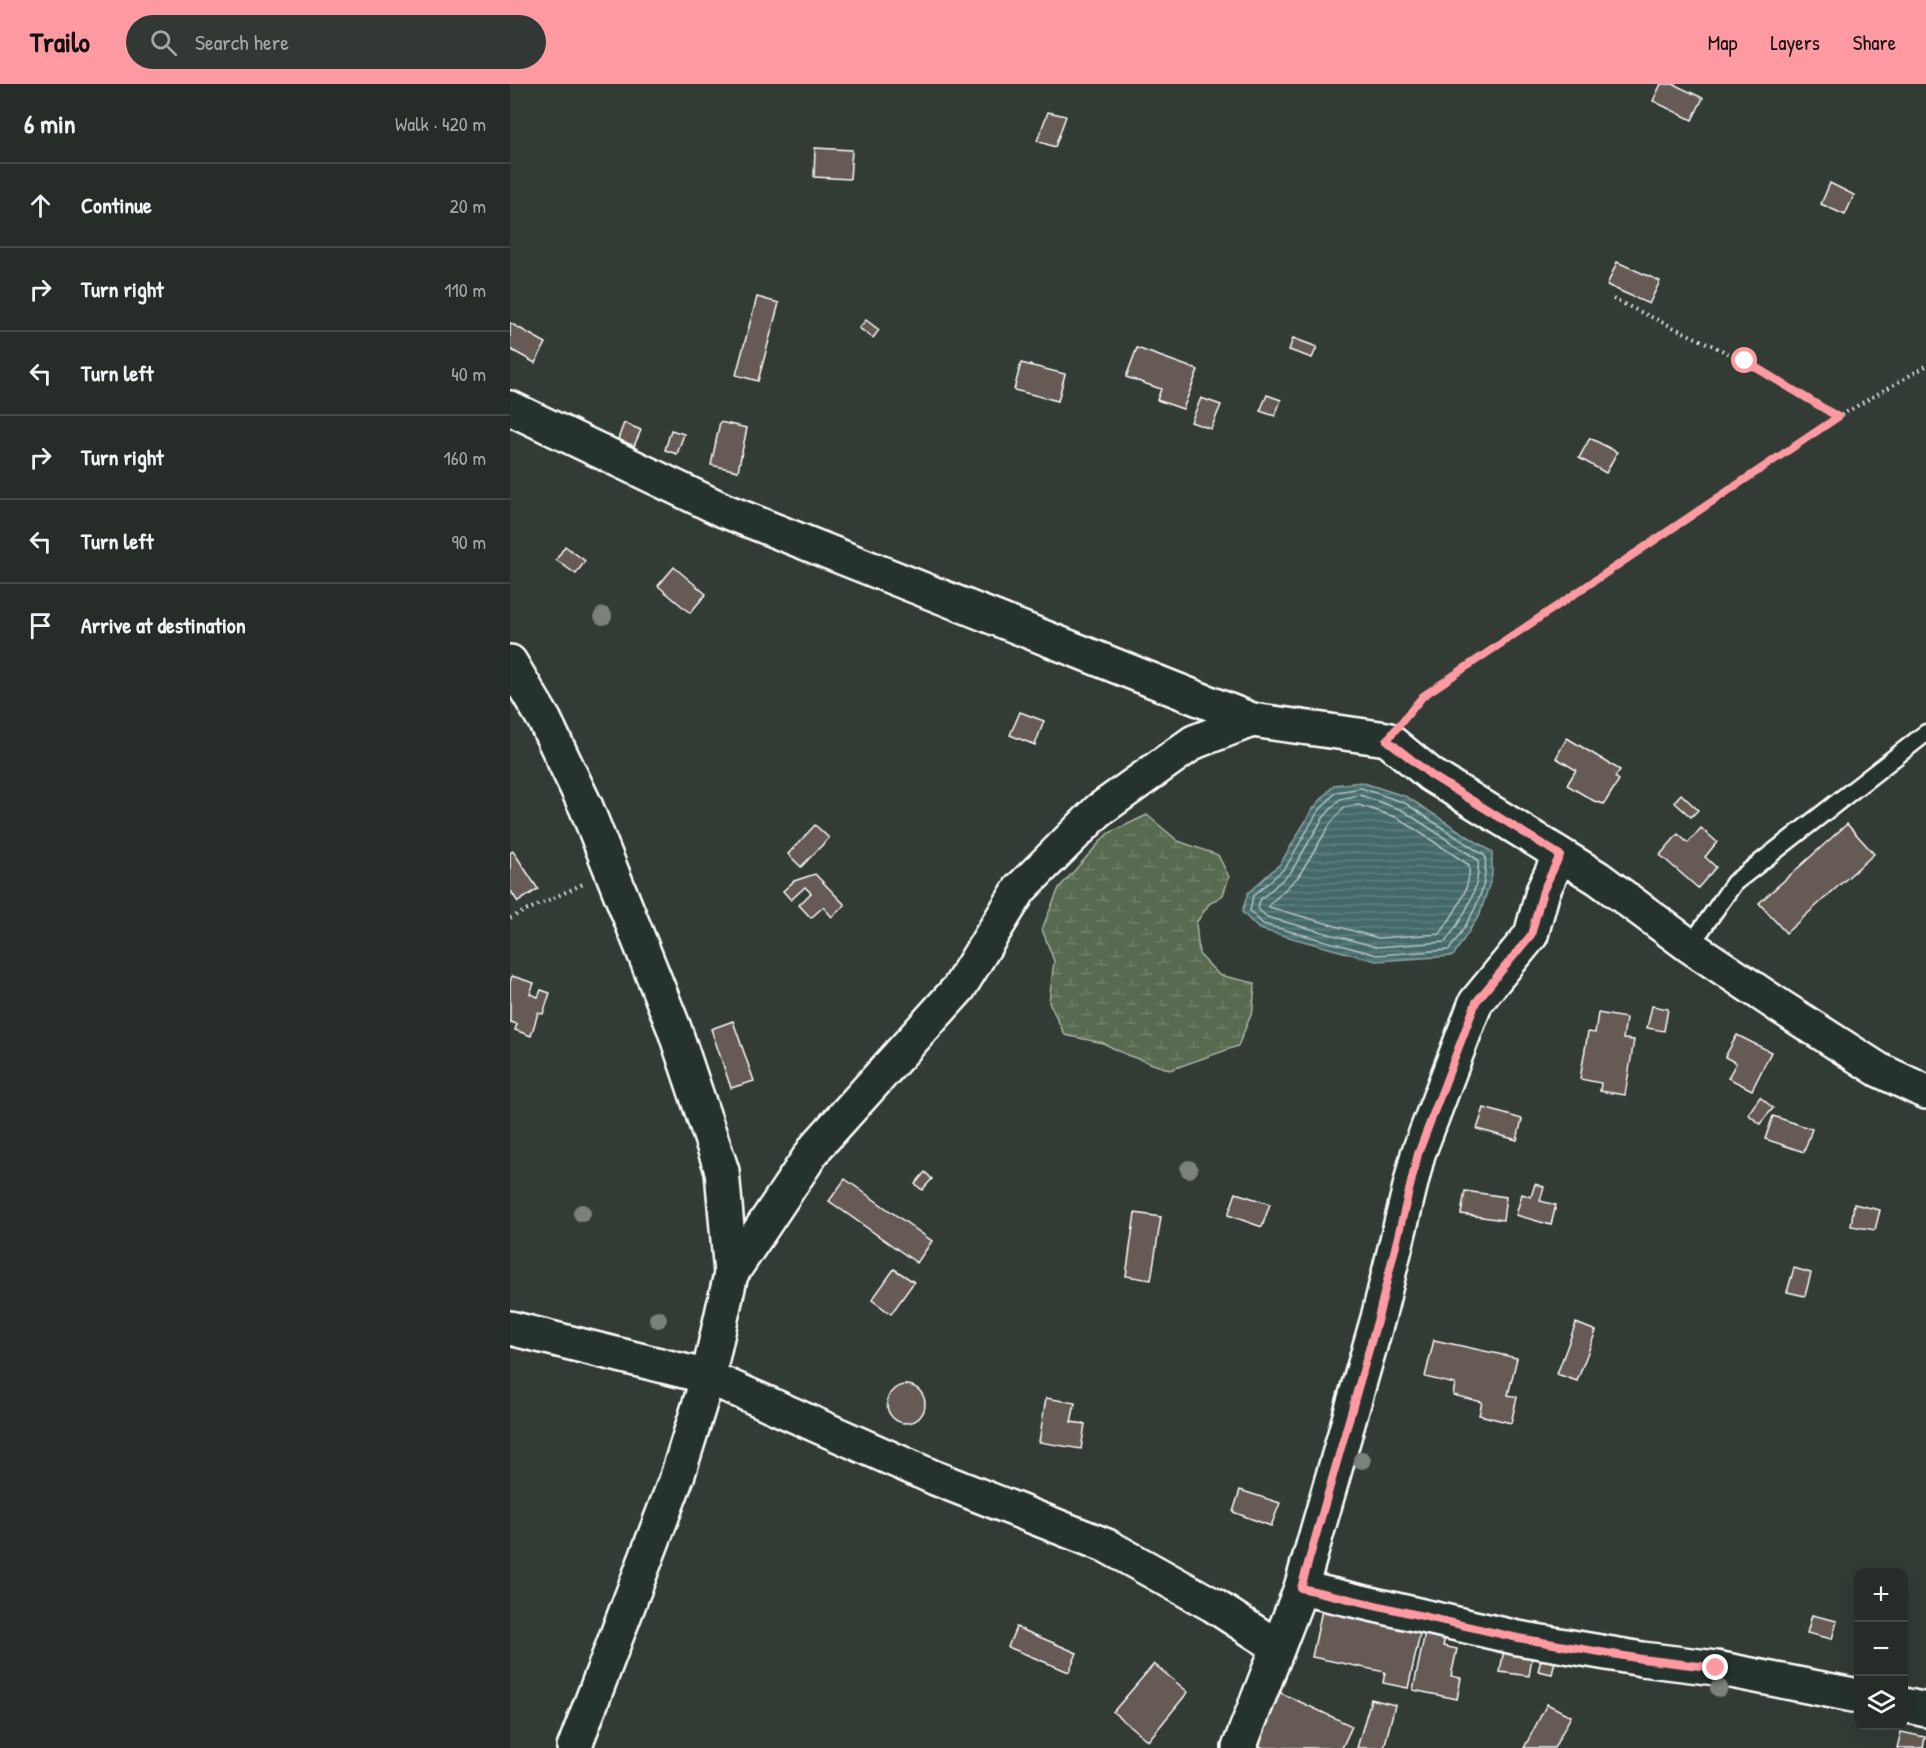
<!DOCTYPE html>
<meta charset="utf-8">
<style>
:root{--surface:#262c28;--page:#323834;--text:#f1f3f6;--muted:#a4a7a8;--line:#424845;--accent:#ff9aa2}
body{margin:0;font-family:"Patrick Hand",sans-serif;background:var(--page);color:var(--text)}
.controls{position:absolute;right:18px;bottom:18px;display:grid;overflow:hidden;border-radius:12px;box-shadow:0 6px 24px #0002}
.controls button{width:54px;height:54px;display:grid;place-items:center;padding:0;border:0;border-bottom:2px solid var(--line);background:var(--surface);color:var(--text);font:30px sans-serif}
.stop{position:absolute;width:18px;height:18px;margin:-14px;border:4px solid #ff9aa2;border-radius:50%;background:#fff}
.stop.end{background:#ff9aa2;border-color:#fff;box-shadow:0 2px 6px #0008}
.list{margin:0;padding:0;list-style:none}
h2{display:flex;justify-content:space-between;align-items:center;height:78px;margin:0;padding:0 24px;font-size:26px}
h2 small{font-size:20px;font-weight:400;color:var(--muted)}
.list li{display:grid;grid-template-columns:39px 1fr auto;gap:18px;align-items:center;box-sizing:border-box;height:84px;padding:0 24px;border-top:2px solid var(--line)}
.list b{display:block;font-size:22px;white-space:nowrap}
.list em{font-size:20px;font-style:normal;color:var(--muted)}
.icon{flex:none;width:33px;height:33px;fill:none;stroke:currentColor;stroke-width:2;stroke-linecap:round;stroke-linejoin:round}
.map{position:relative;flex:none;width:1416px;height:1664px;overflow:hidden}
header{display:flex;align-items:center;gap:36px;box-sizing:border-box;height:84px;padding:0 30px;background:var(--accent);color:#111}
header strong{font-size:28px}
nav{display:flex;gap:33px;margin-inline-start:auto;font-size:21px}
.search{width:420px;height:54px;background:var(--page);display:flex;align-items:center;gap:15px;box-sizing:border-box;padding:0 21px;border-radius:33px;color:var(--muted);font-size:22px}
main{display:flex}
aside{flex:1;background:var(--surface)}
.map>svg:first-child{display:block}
.wetland{fill:url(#wetland-marsh);stroke:#acb5a7;stroke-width:1.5}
.water{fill:url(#water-rules);stroke:#8fa5a5;stroke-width:1.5}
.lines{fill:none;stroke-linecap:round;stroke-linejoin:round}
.shore{stroke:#b4c3c3;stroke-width:1.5}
.building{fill:#665a54;stroke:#fff;stroke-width:1.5}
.service-casing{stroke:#fff;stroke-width:21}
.minor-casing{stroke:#fff;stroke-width:38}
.path{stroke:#fff;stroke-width:4;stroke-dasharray:1.5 4.5;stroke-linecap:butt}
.service{stroke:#26332d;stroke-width:16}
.minor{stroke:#26332d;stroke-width:33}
.tree{fill:#7a8279}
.route{stroke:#ff9aa2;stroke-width:8}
</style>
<header>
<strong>Trailo</strong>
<div class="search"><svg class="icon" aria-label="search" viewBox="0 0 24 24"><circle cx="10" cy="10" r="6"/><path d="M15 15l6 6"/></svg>Search here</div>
<nav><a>Map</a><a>Layers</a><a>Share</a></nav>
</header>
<main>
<aside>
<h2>6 min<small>Walk · 420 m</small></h2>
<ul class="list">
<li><svg class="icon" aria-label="ahead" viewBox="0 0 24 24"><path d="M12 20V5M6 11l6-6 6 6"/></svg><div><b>Continue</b></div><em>20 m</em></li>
<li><svg class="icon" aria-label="right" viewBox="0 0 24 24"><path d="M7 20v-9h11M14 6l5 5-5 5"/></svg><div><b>Turn right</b></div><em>110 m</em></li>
<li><svg class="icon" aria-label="left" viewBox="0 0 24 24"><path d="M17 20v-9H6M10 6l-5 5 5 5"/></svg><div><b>Turn left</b></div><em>40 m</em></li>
<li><svg class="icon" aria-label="right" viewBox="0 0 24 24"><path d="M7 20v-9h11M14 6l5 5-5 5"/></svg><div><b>Turn right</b></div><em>160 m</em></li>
<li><svg class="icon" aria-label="left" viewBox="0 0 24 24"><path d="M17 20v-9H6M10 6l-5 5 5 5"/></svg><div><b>Turn left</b></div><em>90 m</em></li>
<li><svg class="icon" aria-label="arrive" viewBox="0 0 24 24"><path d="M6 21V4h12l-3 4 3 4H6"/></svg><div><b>Arrive at destination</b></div></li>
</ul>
</aside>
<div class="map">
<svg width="1416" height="1664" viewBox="0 0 1416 1664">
<defs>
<pattern id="wetland-marsh" width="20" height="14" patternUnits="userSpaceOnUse" patternTransform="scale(1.5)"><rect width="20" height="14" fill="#596b4f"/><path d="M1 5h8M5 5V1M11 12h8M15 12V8" fill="none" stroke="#728169"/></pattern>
<pattern id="water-rules" width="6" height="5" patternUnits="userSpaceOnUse" patternTransform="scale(1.5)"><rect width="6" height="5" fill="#446969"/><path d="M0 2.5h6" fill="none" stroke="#608080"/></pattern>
</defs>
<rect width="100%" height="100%" fill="#333b35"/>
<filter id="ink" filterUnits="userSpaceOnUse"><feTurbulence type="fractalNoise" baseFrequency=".0167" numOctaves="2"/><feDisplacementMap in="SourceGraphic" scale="12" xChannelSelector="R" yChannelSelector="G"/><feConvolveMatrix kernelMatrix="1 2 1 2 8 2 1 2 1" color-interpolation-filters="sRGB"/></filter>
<g filter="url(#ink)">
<path class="wetland" d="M637,731L668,757L708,771L719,793L713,811L699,820L686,839L689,870L709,891L745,899L743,926L728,962L660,986L617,971L593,959L555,951L539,918L544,877L532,845L549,804L597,750Z"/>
<path class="water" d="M851,698L897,713L982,768V792L970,830L943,872L866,877L749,845L732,828L738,809L771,779L802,726L824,701Z"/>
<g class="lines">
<g class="shore">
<path d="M851,704L895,719L975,772C979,807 959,839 939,866L867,871L753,840L740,827L743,812L776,783L807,729L826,708Z"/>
<path d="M850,711L892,726L968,776C971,806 952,836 935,858L867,863L757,833L748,825L750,816L781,788L813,734L830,715Z"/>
<path d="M849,721L888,734L959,781C962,805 943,831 930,850L868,854L759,823L760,820L788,793L821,739L834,723Z"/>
</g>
</g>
<g class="building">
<path d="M1151,0H1163L1193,14L1182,36L1143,17Z"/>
<path d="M538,28L556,32L545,63L527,57Z"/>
<path d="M305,64L342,66L340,95L304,93Z"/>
<path d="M1320,99L1344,111L1335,131L1311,120Z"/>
<path d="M1107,178L1150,197L1139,220L1097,201Z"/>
<path d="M247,213L269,219L248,297L226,291Z"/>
<path d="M356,236L369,246L363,254L349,244Z"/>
<path d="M0,239L36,259L25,279L0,265Z"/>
<path d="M783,254L807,263L802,274L779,266Z"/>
<path d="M627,264L688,286L673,325L647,316L651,305L616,293Z"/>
<path d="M511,279L555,290L548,317L504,306Z"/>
<path d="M757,311L771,316L765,332L750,327Z"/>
<path d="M691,314L711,321L701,345L681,338Z"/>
<path d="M210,338L237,344L228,387L201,381Z"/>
<path d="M114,339L131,346L124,362L108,355Z"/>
<path d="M161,346L174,350L167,370L155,366Z"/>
<path d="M1080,354L1107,368L1096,389L1069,374Z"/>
<path d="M55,462L75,477L66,490L46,476Z"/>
<path d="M164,483L196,510L180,529L148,502Z"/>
<path d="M510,628L534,637L525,661L500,651Z"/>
<path d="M1057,654L1110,686L1105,693L1109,696L1094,720L1084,717L1057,701L1066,686L1046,674Z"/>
<path d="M1171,710L1188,726L1181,733L1164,718Z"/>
<path d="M1337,740L1364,770L1276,849L1249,819Z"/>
<path d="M305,741L319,754L291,783L278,770Z"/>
<path d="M1191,744L1207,758L1195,773L1206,783L1188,804L1150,771L1168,750L1178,759Z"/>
<path d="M3,767L28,805L8,818L0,806V769Z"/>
<path d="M305,790L335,821L322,833L313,823L301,834L289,821L301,809L295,803L281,816L273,807L284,797Z"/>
<path d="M2,892L24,899L20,910L28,913L31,906L40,909L33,930L28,929L21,952L5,946L7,940L0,938V898Z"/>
<path d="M1142,922L1158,925L1154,947L1137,944Z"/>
<path d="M1088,929L1116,934L1113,955L1124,956L1115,1011L1090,1007L1091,999L1070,995L1078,948L1085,949Z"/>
<path d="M223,937L244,997L221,1004L201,945Z"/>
<path d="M1227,951L1261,968L1242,1006L1218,994L1226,979L1215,973Z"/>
<path d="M1250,1013L1263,1024L1250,1040L1238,1030Z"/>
<path d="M974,1024L1012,1035L1007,1056L967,1045Z"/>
<path d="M1263,1032L1302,1045L1294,1068L1255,1055Z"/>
<path d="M415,1088L422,1095L412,1106L405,1100Z"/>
<path d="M335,1095L422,1157L407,1179L319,1117Z"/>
<path d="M1025,1100L1034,1103L1030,1117L1046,1121L1041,1141L1006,1131L1012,1110L1021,1113Z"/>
<path d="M955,1107L996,1113L993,1136L951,1130Z"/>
<path d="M726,1109L760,1120L752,1143L718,1131Z"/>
<path d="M1344,1120L1370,1126L1365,1146L1341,1142Z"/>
<path d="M625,1129L651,1133L641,1196L616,1192Z"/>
<path d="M1284,1184L1301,1189L1295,1212L1277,1208Z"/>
<path d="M384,1185L404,1198L381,1230L362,1216Z"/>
<path d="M1066,1239L1086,1247L1067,1297L1047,1290Z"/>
<path d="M924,1256L1007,1274L998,1311L1007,1313L1001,1339L969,1331L972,1318L943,1311L945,1300L915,1293Z"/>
<circle cx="396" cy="1320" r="19"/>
<path d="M536,1314L565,1319L561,1338L575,1340L571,1365L529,1358Z"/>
<path d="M730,1406L770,1419L761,1442L723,1428Z"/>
<path d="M812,1526L911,1546L898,1604L873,1599L875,1588L802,1573Z"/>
<path d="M1302,1531L1327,1537L1322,1555L1297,1549Z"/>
<path d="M506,1543L567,1569L559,1588L498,1563Z"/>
<path d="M915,1549L935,1553L933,1562L947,1565L941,1592L951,1594L947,1615L903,1606Z"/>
<path d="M994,1565L1023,1568L1019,1592L990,1588Z"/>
<path d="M1031,1576L1045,1578L1042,1590L1028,1587Z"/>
<path d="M644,1580L678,1608L638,1657L603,1628Z"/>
<path d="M769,1608L842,1642L832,1664H754L745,1660Z"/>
<path d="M861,1615L885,1621L874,1664H847Z"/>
<path d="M1037,1620L1061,1632L1044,1664H1014Z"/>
<path d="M1391,1648L1415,1653L1413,1664H1387Z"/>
</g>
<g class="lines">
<g class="service-casing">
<path id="service" d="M1180,862L1224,799L1416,649"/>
</g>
<g class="minor-casing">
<g id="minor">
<path d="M0,324L213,426L742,636L877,655L921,691L1088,794L1180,862L1271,923L1369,986L1416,1008"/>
<path d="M0,578L35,637L76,723L164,944L212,1087L221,1190L198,1293L167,1393L64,1664"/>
<path d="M221,1190L306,1063L449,904L510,805L589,726L684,658L742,636"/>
<path d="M0,1244L198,1293L425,1394L597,1462L703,1521L768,1563"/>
<path d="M791,1504L1008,1554L1132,1575L1206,1584L1348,1612"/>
<path d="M1394,1621L1416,1626"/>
<path d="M729,1664L791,1504L868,1234L908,1070L966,918L1021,851L1033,807L1050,771"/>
</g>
</g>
<g class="path">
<path d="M1103,215L1235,277L1328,333"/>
<path d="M898,631L913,612L1328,333L1416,282"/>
<path d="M0,834L73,800"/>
</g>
<use href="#service" class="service"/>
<use href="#minor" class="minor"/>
</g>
<g class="tree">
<circle cx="93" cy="532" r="9"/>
<circle cx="679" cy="1085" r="9"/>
<circle cx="72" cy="1129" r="9"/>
<circle cx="148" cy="1235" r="9"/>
<circle cx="852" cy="1376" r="9"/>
<circle cx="1209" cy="1604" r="9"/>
</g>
</g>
<g class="lines" filter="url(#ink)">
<path class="route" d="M1206,1584L1132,1575L1008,1554L791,1504L868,1234L908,1070L966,918L1021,851L1033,807L1050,771L921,691L877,656L913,612L1328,333L1235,277"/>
</g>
</svg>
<div class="controls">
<button>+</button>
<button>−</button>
<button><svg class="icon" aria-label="layers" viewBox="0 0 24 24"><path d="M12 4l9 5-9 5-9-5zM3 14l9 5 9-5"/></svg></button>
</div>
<div class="stop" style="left:1235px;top:277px"></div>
<div class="stop end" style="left:1206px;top:1584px"></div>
</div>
</main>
